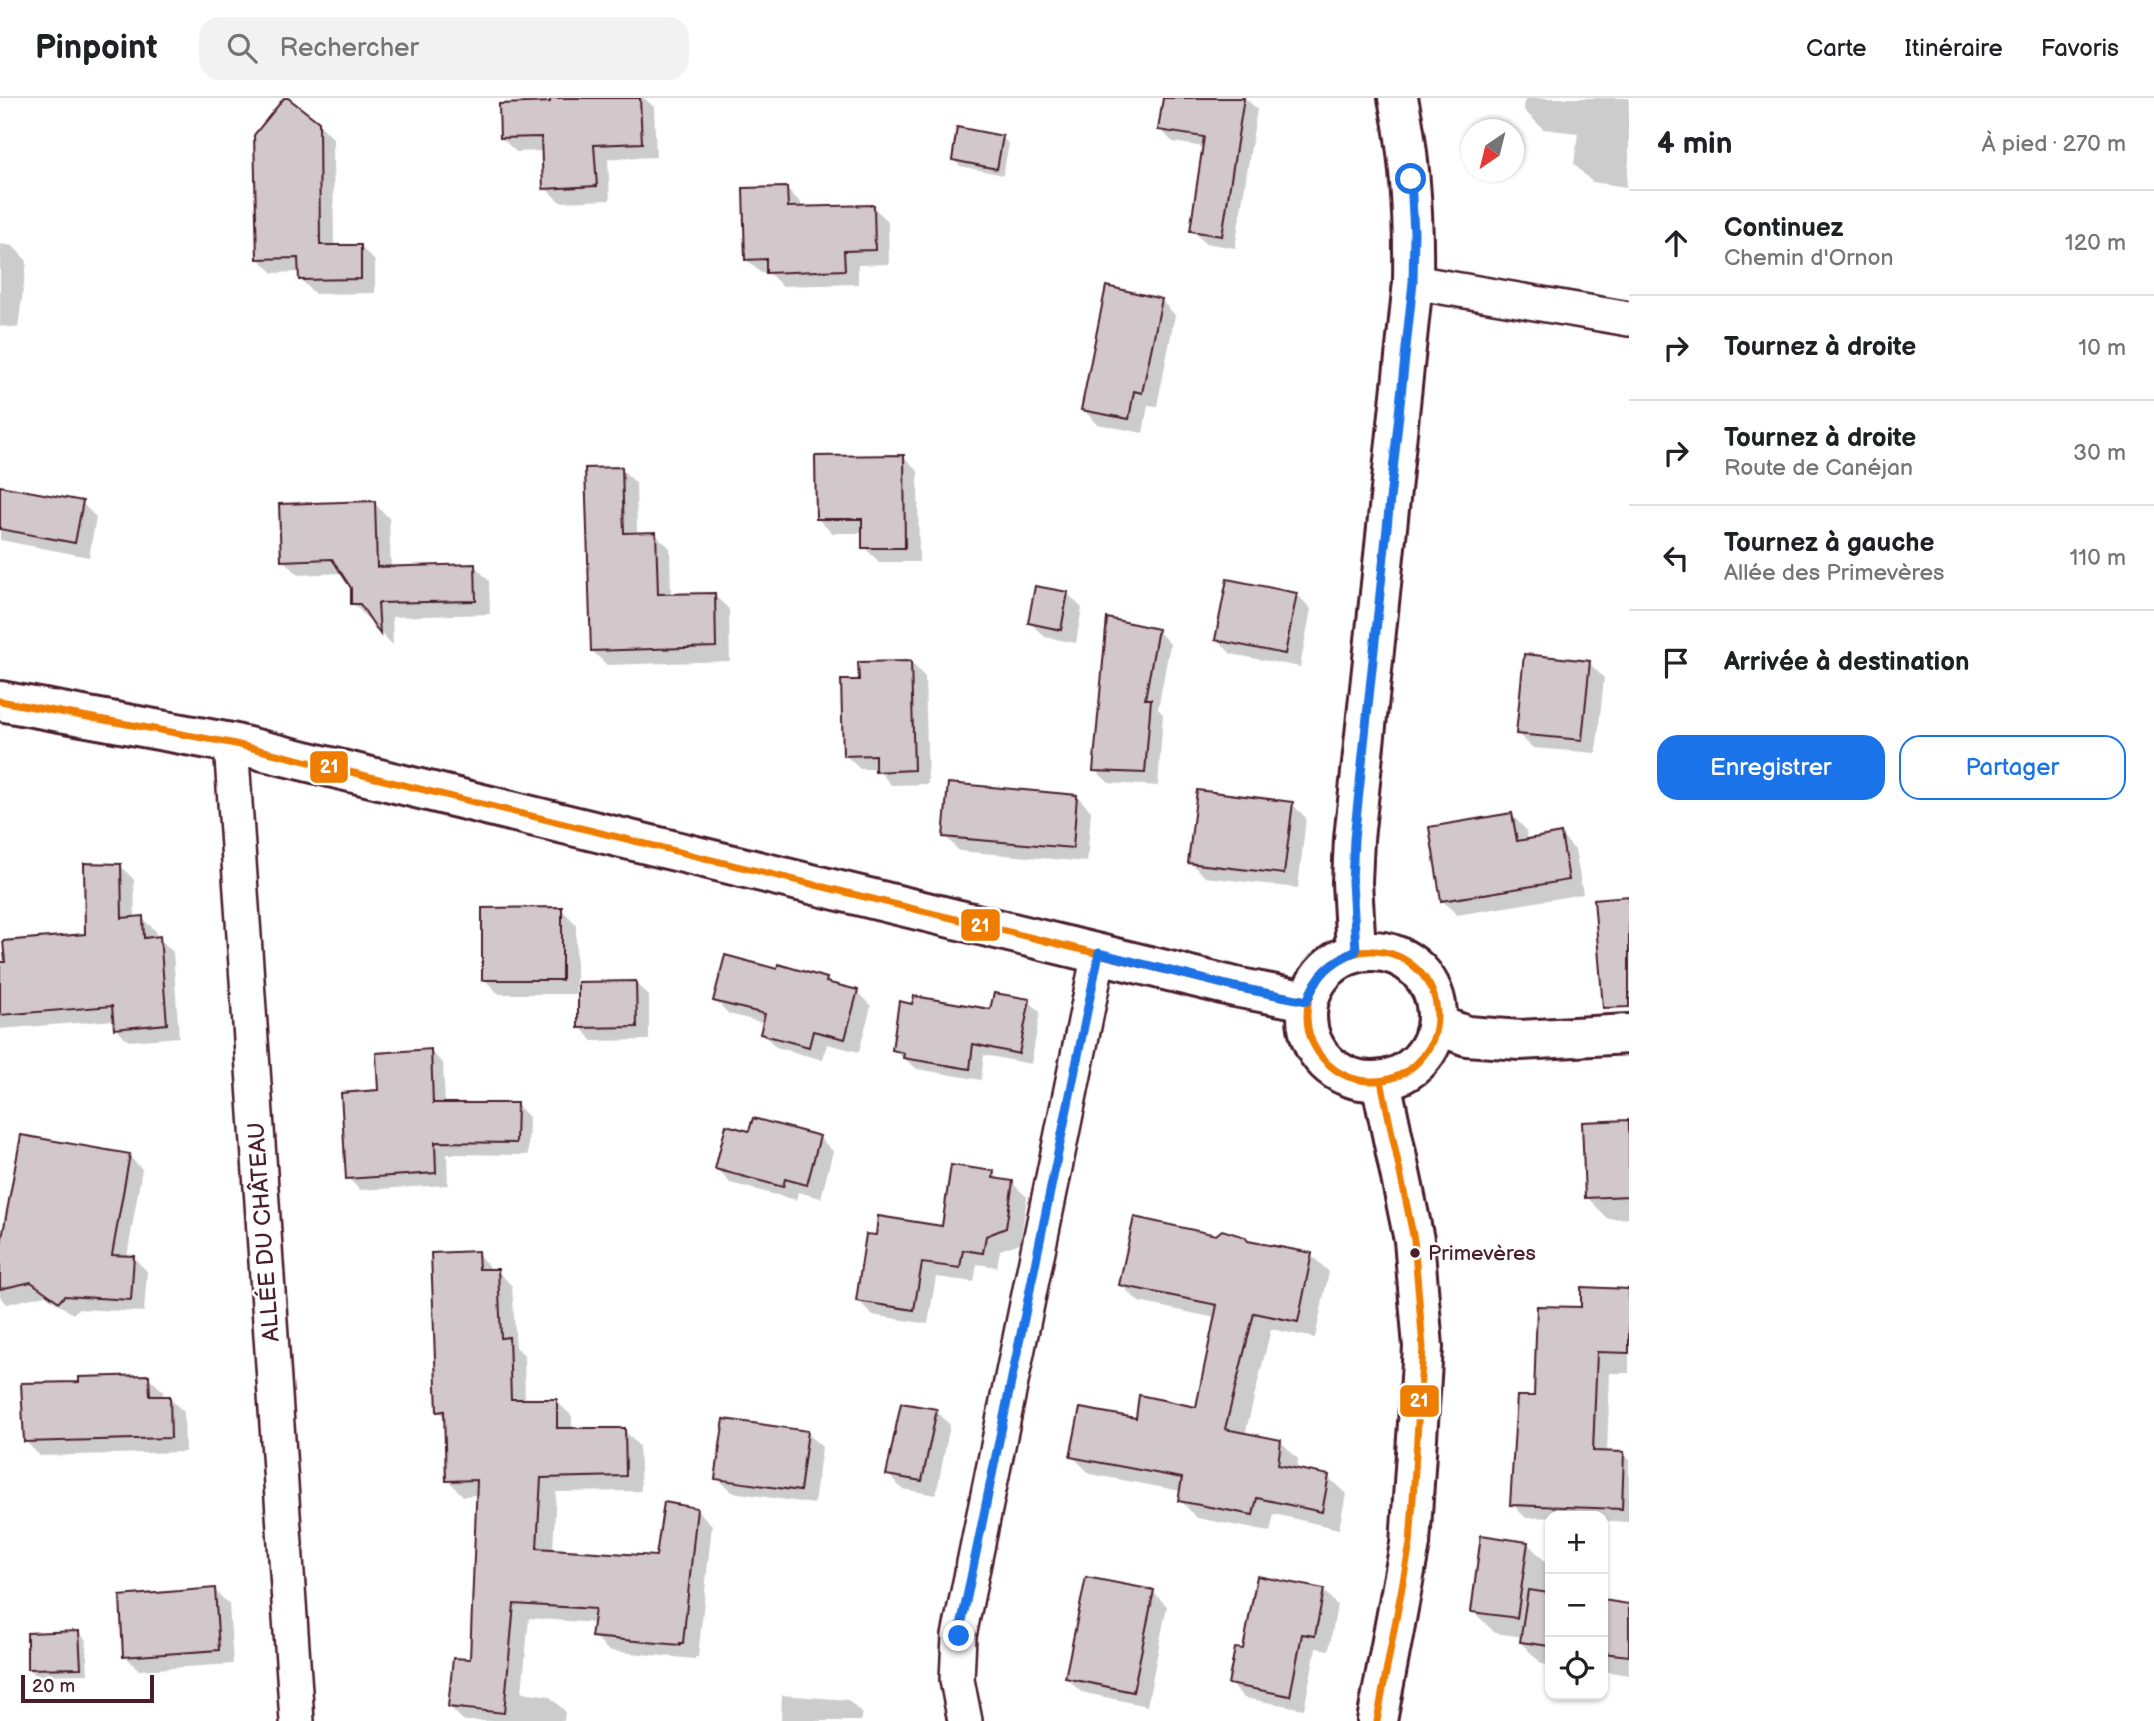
<!DOCTYPE html>
<html lang="fr">
<meta charset="utf-8">
<style>
:root{--surface:#fff;--page:#f2f2f2;--text:#202124;--muted:#757577;--line:#e0e0e0;--accent:#1a73e8}
body{margin:0;font-family:"Balsamiq Sans",sans-serif;background:var(--page);color:var(--text)}
.controls{position:absolute;right:21px;bottom:21px;display:grid;overflow:hidden;border-radius:14px;box-shadow:0 2px 5px #0004}
.controls button{width:63px;height:63px;display:grid;place-items:center;padding:0;border:0;border-bottom:2px solid var(--line);background:var(--surface);color:var(--text);font:35px sans-serif}
.compass{position:absolute;left:1461px;top:21px;width:63px;height:63px;border-radius:50%;background:var(--surface);box-shadow:0 2px 5px #0004;rotate:215deg}
.scale{position:absolute;left:21px;bottom:18px;width:133px;box-sizing:border-box;padding-left:7px;border:4px solid #4a1f2b;border-top:0;font-size:19px;line-height:24px;white-space:nowrap;color:#4a1f2b;-webkit-text-stroke:5px #fff;paint-order:stroke}
.stop{position:absolute;width:21px;height:21px;margin:-16px;border:5px solid #1a73e8;border-radius:50%;background:#fff}
.stop.end{background:#1a73e8;border-color:#fff;box-shadow:0 2px 7px #0008}
.list{margin:0;padding:0;list-style:none}
h2{display:flex;justify-content:space-between;align-items:center;height:91px;margin:0;padding:0 28px;font-size:30px}
h2 small{font-size:23px;font-weight:400;color:var(--muted)}
.list li{display:grid;grid-template-columns:46px 1fr auto;gap:21px;align-items:center;box-sizing:border-box;height:105px;padding:0 28px;border-top:2px solid var(--line)}
.list b{display:block;font-size:26px;white-space:nowrap}
.list p{margin:0;font-size:23px;white-space:nowrap;color:var(--muted)}
.list em{font-size:23px;font-style:normal;color:var(--muted)}
.actions{display:flex;gap:14px;padding:21px 28px}
.actions a{flex:1;padding:16px 0;border:2px solid var(--accent);border-radius:21px;text-align:center;font-size:24px;color:var(--accent)}
.actions .main{background:var(--accent);color:#fff}
.icon{flex:none;width:38px;height:38px;fill:none;stroke:currentColor;stroke-width:2;stroke-linecap:round;stroke-linejoin:round}
.map{position:relative;flex:none;width:1629px;height:1623px;overflow:hidden}
header{display:flex;align-items:center;gap:42px;box-sizing:border-box;height:98px;padding:0 35px;background:var(--surface);border-bottom:2px solid var(--line)}
header strong{font-size:33px}
nav{display:flex;gap:38px;margin-inline-start:auto;font-size:24px}
.search{width:490px;height:63px;background:var(--page);display:flex;align-items:center;gap:18px;box-sizing:border-box;padding:0 24px;border-radius:21px;color:var(--muted);font-size:26px}
main{display:flex}
aside{flex:1;background:var(--surface)}
.map>svg:first-child{display:block}
.shadow{fill:#0003}
.building{fill:#d2c7cb;stroke:#4a1f2b;stroke-width:2}
.lines{fill:none;stroke-linecap:round;stroke-linejoin:round}
.minor-casing{stroke:#4a1f2b;stroke-width:38}
.tertiary-casing{stroke:#4a1f2b;stroke-width:44}
.minor{stroke:#fff;stroke-width:33}
.tertiary{stroke:#fff;stroke-width:38}
.bus-1-casing{stroke:#fff;stroke-width:12}
.bus-1{stroke:#ee7d00;stroke-width:7}
.route{stroke:#1a73e8;stroke-width:9}
.bus-dot{fill:#4a1f2b;stroke:#fff;stroke-width:2.5}
.labels{text-anchor:middle;dominant-baseline:central;stroke-width:5;stroke-linejoin:round;paint-order:stroke}
.bus-label{font-size:21px;fill:#4a1f2b;stroke:#fff;text-anchor:start}
.street-label{font-size:23px;fill:#4a1f2b;stroke:#fff}
.line-badge{stroke:#fff;stroke-width:2.5}
.badge-label{font-size:19px;text-anchor:middle;font-weight:bold;fill:#fff}
</style>
<header>
<strong>Pinpoint</strong>
<div class="search"><svg class="icon" aria-label="search" viewBox="0 0 24 24"><circle cx="10" cy="10" r="6"/><path d="M15 15l6 6"/></svg>Rechercher</div>
<nav><a>Carte</a><a>Itinéraire</a><a>Favoris</a></nav>
</header>
<main>
<div class="map">
<svg width="1629" height="1623" viewBox="0 0 1629 1623">
<rect width="100%" height="100%" fill="#fff"/>
<filter id="ink" filterUnits="userSpaceOnUse"><feTurbulence type="fractalNoise" baseFrequency=".0143" numOctaves="2"/><feDisplacementMap in="SourceGraphic" scale="14" xChannelSelector="R" yChannelSelector="G"/><feConvolveMatrix kernelMatrix="1 2 1 2 8 2 1 2 1" color-interpolation-filters="sRGB"/></filter>
<g filter="url(#ink)">
<g class="shadow">
<path d="M552,0H644L654,9L656,59L608,61L610,102L560,104L545,90L543,53L516,54L502,40L552,5Z"/>
<path d="M1165,0H1245L1257,11L1235,150L1205,145L1192,132L1204,49L1173,44L1160,31Z"/>
<path d="M1525,0H1629V64L1626,89L1592,84L1574,66L1578,35L1543,31L1524,12Z"/>
<path d="M318,25L333,40L334,149H361L375,163V195L315,196L300,181V174L273,175L258,160Z"/>
<path d="M1002,39L1009,46L1003,77L960,68L953,61Z"/>
<path d="M787,91L801,105V111L873,109L888,123L889,166L858,167V186L782,188L769,175H761L746,161Z"/>
<path d="M0,146L13,148L27,163L18,230L0,228Z"/>
<path d="M1161,202L1175,217L1157,308L1148,307L1143,335L1097,326L1083,311Z"/>
<path d="M903,358L918,373L919,464H879L864,449V435H832L817,420Z"/>
<path d="M621,371L636,385L637,436H655L670,450L671,498L714,497L729,511L730,563L607,567L592,553Z"/>
<path d="M0,389L82,405L96,419L89,459L0,442Z"/>
<path d="M374,405L389,420L391,471L475,468L489,483L490,516L392,519L393,547L381,535L371,520H367L353,505L352,490L343,475L298,477L283,462Z"/>
<path d="M1068,496L1082,510L1076,545L1045,539L1030,525Z"/>
<path d="M1297,496L1311,511L1300,569L1231,556L1217,541Z"/>
<path d="M1157,532L1170,546L1158,611L1163,616L1158,688L1109,685L1095,672Z"/>
<path d="M911,564L925,579L928,686L891,687L877,671H860L845,657L861,583Z"/>
<path d="M1589,565L1604,580L1596,655L1533,650L1518,636Z"/>
<path d="M1077,698L1091,713L1087,764L959,753L945,738Z"/>
<path d="M1292,706L1306,720L1298,790L1205,779L1190,764Z"/>
<path d="M1512,717L1526,732L1528,743L1561,737L1575,752L1583,796L1457,817L1443,803Z"/>
<path d="M121,768L134,782L135,820H142L156,833V840H159L173,854L179,939L129,943L115,930V922L0,931V866L87,838Z"/>
<path d="M561,811L576,826V896H499L484,881Z"/>
<path d="M778,873L826,881L833,888L857,894L871,908L859,954L827,946L823,962L776,949L762,935L764,925L729,916L715,902Z"/>
<path d="M635,885L649,898V942L593,943L580,929Z"/>
<path d="M1029,903L1040,914L1031,966L984,957L981,982L917,971L894,952L992,913Z"/>
<path d="M430,953L443,965L445,1006H516L529,1019L528,1057L447,1056L448,1087L360,1092L348,1080L380,993Z"/>
<path d="M1629,1024V1120L1608,1121L1587,1099Z"/>
<path d="M751,1035L819,1039L833,1053L821,1100L798,1094L796,1102L730,1085L717,1071Z"/>
<path d="M129,1058L142,1071L127,1159L134,1160L147,1173L144,1214L78,1211L73,1216L45,1197L7,1206L0,1198V1148L2,1149Z"/>
<path d="M993,1075L1001,1083L1012,1085L1027,1099L1020,1145L1000,1152L997,1169L977,1166L974,1184L936,1179L928,1226L872,1217L858,1202L878,1139L943,1130Z"/>
<path d="M1249,1145L1311,1157L1329,1174L1315,1240L1271,1231L1245,1337L1280,1343L1298,1361L1297,1372L1328,1379L1346,1396L1339,1431L1274,1416L1270,1434L1197,1420L1180,1402L1181,1393L1090,1376L1072,1358L1137,1322L1198,1311L1216,1220L1139,1204L1121,1187Z"/>
<path d="M477,1155L493,1173L497,1172L512,1188L516,1249L524,1257L525,1303H556L572,1318V1332H624L639,1348L641,1393L556,1394L553,1453L657,1460L696,1411L712,1427L698,1559H695V1561L609,1553L593,1538L595,1525L529,1520L522,1594L549,1598L565,1613L564,1623H464L450,1609L472,1563L478,1397L463,1398L448,1382L446,1321L439,1313Z"/>
<path d="M1629,1193V1275H1610L1607,1355L1623,1356L1629,1361V1424L1603,1423V1418L1526,1420L1512,1406L1536,1300L1582,1211Z"/>
<path d="M148,1279L163,1293V1300H169L184,1314L185,1354L40,1358L25,1343L80,1285Z"/>
<path d="M936,1313L950,1327L936,1397L902,1391L888,1376Z"/>
<path d="M807,1335L822,1349L814,1406L732,1394L717,1380Z"/>
<path d="M1527,1445L1549,1467L1545,1496L1550,1497V1567L1542,1566L1522,1546L1523,1539L1495,1535L1473,1513Z"/>
<path d="M214,1492L229,1506L233,1566L139,1572L125,1558Z"/>
<path d="M1323,1492L1337,1507L1329,1552L1316,1550L1304,1611L1244,1600L1230,1585L1245,1554Z"/>
<path d="M1153,1494L1167,1508L1147,1608L1081,1594L1067,1580Z"/>
<path d="M1603,1504L1629,1508V1577L1603,1573Z"/>
<path d="M79,1535L86,1542L88,1576L36,1577L29,1571Z"/>
<path d="M782,1597L848,1602L862,1616L861,1623H781Z"/>
</g>
<g class="building">
<path d="M284,0H288L319,24L320,147H361V181L299,182L298,160L257,161L254,37Z"/>
<path d="M550,0H640L642,45L594,47L597,88L543,91L541,39L500,40L499,6L550,4Z"/>
<path d="M1163,0H1244L1222,138L1190,133L1204,39L1158,32Z"/>
<path d="M957,29L1003,38L997,71L952,62Z"/>
<path d="M787,89L788,109L874,107L875,152L844,153L845,172L766,175V161L745,162L743,90Z"/>
<path d="M1106,188L1162,201L1142,295L1134,293L1129,321L1081,312Z"/>
<path d="M904,357L905,450H862V421H816L815,358Z"/>
<path d="M622,369L624,435L656,434L658,496L715,495L716,549L591,553L585,370Z"/>
<path d="M0,388L83,403L75,445L0,431Z"/>
<path d="M375,403L377,469L475,466L476,503L378,505L380,536L360,506H351V490L332,461L281,463L279,406Z"/>
<path d="M1227,481L1297,495L1285,556L1215,542Z"/>
<path d="M1035,488L1068,494L1061,532L1028,525Z"/>
<path d="M1107,520L1158,531L1145,601H1151L1145,675L1093,673Z"/>
<path d="M1524,556L1590,563L1582,642L1516,636Z"/>
<path d="M911,563L914,672L875,674V657L843,658L841,582H859L858,564Z"/>
<path d="M948,685L1077,697L1073,750L943,739Z"/>
<path d="M1197,692L1293,704L1284,776L1188,765Z"/>
<path d="M1512,715L1517,743L1561,735L1569,782L1441,803L1429,729Z"/>
<path d="M84,765L121,766L122,820L143,818L144,840L160,838L167,926L114,931L112,908L0,917V864H5L3,843L85,836Z"/>
<path d="M1629,798V909L1603,910L1594,801Z"/>
<path d="M562,809V882H482V810Z"/>
<path d="M725,857L777,871L778,866L827,880L826,884L858,892L845,941L813,933L809,949L760,936L765,916L713,903Z"/>
<path d="M636,883L637,929L578,930V884Z"/>
<path d="M994,895L1030,901L1019,956L973,946L970,971L903,960L904,955L892,952L899,903L912,906L914,898L990,911Z"/>
<path d="M431,951L433,1005H517L516,1045L435,1044L436,1075L346,1081L341,995L378,992L376,955Z"/>
<path d="M753,1020L820,1038L807,1087L785,1081L783,1089L715,1071L726,1027L749,1033Z"/>
<path d="M1629,1022V1098L1585,1100L1582,1024Z"/>
<path d="M21,1037L130,1056L112,1157L134,1158L131,1202L64,1198L59,1204L31,1184L0,1191V1151Z"/>
<path d="M951,1067L994,1073L993,1080L1013,1083L1006,1130L986,1138L983,1155L963,1152L960,1170L922,1165L914,1212L856,1203L866,1136L876,1137L878,1118L942,1128Z"/>
<path d="M1134,1119L1216,1137L1222,1132L1245,1139L1248,1143L1312,1155L1298,1224L1254,1215L1225,1331L1281,1342L1278,1367L1329,1377L1322,1414L1257,1400L1253,1417L1178,1403L1182,1380L1070,1359L1080,1310L1136,1320L1139,1297L1196,1309L1217,1207L1119,1187Z"/>
<path d="M478,1153L479,1171H498L501,1240L509,1239L511,1301H557V1330H625L626,1378L541,1380L537,1450L656,1458L664,1404L697,1410L683,1545H680V1547L591,1539L595,1511L514,1506L504,1615L448,1609L453,1560L470,1561L477,1382L446,1383L444,1313L437,1314L431,1155Z"/>
<path d="M1581,1189L1629,1191V1255L1597,1254L1593,1353L1624,1354L1622,1411L1510,1407L1517,1298H1534L1537,1208L1581,1209Z"/>
<path d="M149,1277L150,1298H170L171,1340L24,1344L21,1285L79,1284V1279Z"/>
<path d="M901,1305L937,1311L922,1383L886,1377Z"/>
<path d="M724,1321L808,1333L800,1393L715,1381Z"/>
<path d="M1481,1437L1528,1444L1517,1520L1471,1514Z"/>
<path d="M1257,1478L1324,1491L1315,1538L1302,1536L1290,1598L1228,1586L1235,1550L1243,1551Z"/>
<path d="M1086,1479L1154,1492L1133,1594L1065,1580Z"/>
<path d="M215,1490L219,1552L123,1559L120,1498Z"/>
<path d="M1528,1492L1550,1495V1548L1520,1544Z"/>
<path d="M1603,1502L1629,1506V1558L1603,1555Z"/>
<path d="M79,1533L81,1570L27,1571V1535Z"/>
</g>
<g class="lines">
<g class="minor-casing">
<g id="minor">
<path d="M1413,184L1629,221"/>
<path d="M231,645L297,1623"/>
<path d="M965,1623L957,1582L959,1538L1099,855"/>
</g>
</g>
<g class="tertiary-casing">
<g id="tertiary">
<path d="M0,603L231,645L1235,889L1307,903"/>
<circle cx="1372" cy="918" r="65"/>
<path d="M1356,853L1352,784L1354,741L1413,184C1414,122 1411,61 1398,0"/>
<path d="M1437,927L1467,938L1520,942L1629,936"/>
<path d="M1377,1623L1410,1446L1423,1249L1414,1142L1381,983"/>
</g>
</g>
<use href="#minor" class="minor"/>
<use href="#tertiary" class="tertiary"/>
<g class="bus-1-casing">
<g id="bus-1">
<path d="M0,603L231,645L1235,889L1307,903"/>
<circle cx="1372" cy="918" r="65"/>
<path d="M1377,1623L1410,1446L1423,1249L1414,1142L1381,983"/>
</g>
</g>
<use href="#bus-1" class="bus-1"/>
</g>
</g>
<g class="lines" filter="url(#ink)">
<path class="route" d="M959,1538L1099,855L1235,889L1307,903C1317,877 1330,864 1356,853L1352,784L1354,741L1413,184L1414,135L1411,81"/>
</g>
<circle class="bus-dot" cx="1415" cy="1155" r="6"/>
<g class="labels">
<g class="bus-label">
<text x="1428" y="1155">Primevères</text>
</g>
<g class="street-label">
<text transform="translate(264 1134) rotate(-94)">ALLÉE DU CHÂTEAU</text>
</g>
</g>
<g class="line-badge">
<rect x="309" y="652" width="40" height="34" rx="7" fill="#ee7d00"/>
<rect x="960" y="810" width="41" height="34" rx="7" fill="#ee7d00"/>
<rect x="1399" y="1286" width="41" height="34" rx="7" fill="#ee7d00"/>
</g>
<g class="badge-label">
<text x="329" y="675">21</text>
<text x="980" y="834">21</text>
<text x="1419" y="1309">21</text>
</g>
</svg>
<div class="controls">
<button>+</button>
<button>−</button>
<button><svg class="icon" aria-label="locate" viewBox="0 0 24 24"><circle cx="12" cy="12" r="6"/><path d="M12 2v4M12 18v4M2 12h4M18 12h4"/></svg></button>
</div>
<svg class="compass" viewBox="-18 -18 36 36"><path d="M0-13l5 13h-10z" fill="#e53935"/><path d="M0 13l5-13h-10z" fill="#757577"/></svg>
<div class="scale">20 m</div>
<div class="stop" style="left:1411px;top:81px"></div>
<div class="stop end" style="left:959px;top:1538px"></div>
</div>
<aside>
<h2>4 min<small>À pied · 270 m</small></h2>
<ul class="list">
<li><svg class="icon" aria-label="ahead" viewBox="0 0 24 24"><path d="M12 20V5M6 11l6-6 6 6"/></svg><div><b>Continuez</b><p>Chemin d'Ornon</p></div><em>120 m</em></li>
<li><svg class="icon" aria-label="right" viewBox="0 0 24 24"><path d="M7 20v-9h11M14 6l5 5-5 5"/></svg><div><b>Tournez à droite</b></div><em>10 m</em></li>
<li><svg class="icon" aria-label="right" viewBox="0 0 24 24"><path d="M7 20v-9h11M14 6l5 5-5 5"/></svg><div><b>Tournez à droite</b><p>Route de Canéjan</p></div><em>30 m</em></li>
<li><svg class="icon" aria-label="left" viewBox="0 0 24 24"><path d="M17 20v-9H6M10 6l-5 5 5 5"/></svg><div><b>Tournez à gauche</b><p>Allée des Primevères</p></div><em>110 m</em></li>
<li><svg class="icon" aria-label="arrive" viewBox="0 0 24 24"><path d="M6 21V4h12l-3 4 3 4H6"/></svg><div><b>Arrivée à destination</b></div></li>
</ul>
<div class="actions"><a class="main">Enregistrer</a><a>Partager</a></div>
</aside>
</main>
